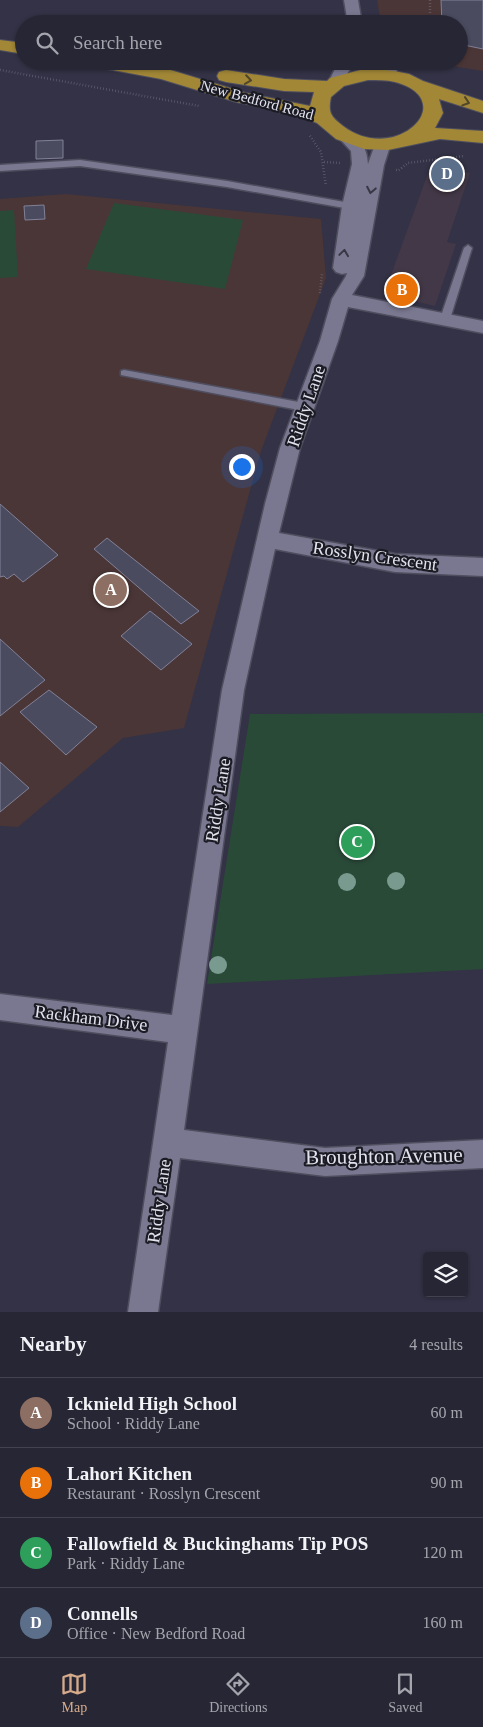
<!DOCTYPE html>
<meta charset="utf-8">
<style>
:root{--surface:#262634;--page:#2e2e3c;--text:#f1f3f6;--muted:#a4a5ac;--line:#42434f;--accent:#d6ab8b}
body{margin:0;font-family:Georgia,serif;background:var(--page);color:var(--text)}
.controls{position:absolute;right:15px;bottom:15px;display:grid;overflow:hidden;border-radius:5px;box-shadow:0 1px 4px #0004}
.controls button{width:45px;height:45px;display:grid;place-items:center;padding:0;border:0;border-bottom:1px solid var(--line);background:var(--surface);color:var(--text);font:25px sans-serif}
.you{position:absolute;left:241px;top:466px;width:18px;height:18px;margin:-12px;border:4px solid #fff;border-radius:50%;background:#1a73e8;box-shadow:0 0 0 8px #1a73e833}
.badge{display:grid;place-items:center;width:32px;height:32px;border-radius:50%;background:var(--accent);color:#fff;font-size:16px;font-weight:700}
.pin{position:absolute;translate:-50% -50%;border:2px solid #fff;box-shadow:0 1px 5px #0006}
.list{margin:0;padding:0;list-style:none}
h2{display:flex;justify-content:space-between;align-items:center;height:65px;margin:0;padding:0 20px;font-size:21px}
h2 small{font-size:16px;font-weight:400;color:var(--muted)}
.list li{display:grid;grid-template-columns:32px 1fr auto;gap:15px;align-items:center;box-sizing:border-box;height:70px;padding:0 20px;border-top:1px solid var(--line)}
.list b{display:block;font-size:19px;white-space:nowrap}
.list p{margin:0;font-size:16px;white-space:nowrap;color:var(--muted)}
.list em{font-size:16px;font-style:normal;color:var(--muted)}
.icon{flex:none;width:28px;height:28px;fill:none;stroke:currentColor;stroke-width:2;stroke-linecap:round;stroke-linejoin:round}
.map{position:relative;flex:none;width:483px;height:1312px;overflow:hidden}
.search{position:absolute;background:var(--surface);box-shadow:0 1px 4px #0004;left:15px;right:15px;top:15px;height:55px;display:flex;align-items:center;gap:12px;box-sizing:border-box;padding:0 18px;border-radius:28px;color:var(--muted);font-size:19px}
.sheet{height:345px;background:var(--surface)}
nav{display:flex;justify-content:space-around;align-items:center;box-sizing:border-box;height:70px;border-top:1px solid var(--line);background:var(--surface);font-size:14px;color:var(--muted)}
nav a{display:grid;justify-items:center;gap:2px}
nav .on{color:var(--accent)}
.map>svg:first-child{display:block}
.commercial{fill:#433847}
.education{fill:#4b3637}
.green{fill:#2a4a38}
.building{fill:#4b4b60;stroke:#818198}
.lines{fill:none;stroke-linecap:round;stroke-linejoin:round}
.service-casing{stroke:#4f4e5f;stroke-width:3}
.minor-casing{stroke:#4f4e5f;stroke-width:3}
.trunk-casing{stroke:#4f4e5f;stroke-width:2}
.path{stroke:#747485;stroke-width:2.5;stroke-dasharray:0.5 2.5;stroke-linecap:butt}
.service{fill:#797890;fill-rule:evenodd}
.minor{fill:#797890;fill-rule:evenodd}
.trunk{fill:#a18736;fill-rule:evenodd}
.tree{fill:#799a8f}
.oneway{stroke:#51462b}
.oneway2{stroke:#373744}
.labels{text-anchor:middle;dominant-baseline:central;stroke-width:4.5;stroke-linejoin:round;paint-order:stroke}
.far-street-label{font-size:15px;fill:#e2e2ef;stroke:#1b1b24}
.street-label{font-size:18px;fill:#e2e2ef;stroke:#1b1b24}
.near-street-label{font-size:21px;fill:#e2e2ef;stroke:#1b1b24}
</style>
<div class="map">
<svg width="483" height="1312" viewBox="0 0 483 1312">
<rect width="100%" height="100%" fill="#333246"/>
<path class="commercial" d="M431,165L470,173L447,242L456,244L435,306L384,294Z"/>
<g class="education">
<path d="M377,0H483V71L421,61H459V24H381Z"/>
<path d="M66,194L321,219L326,278L261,451L184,728L123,738L18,827L0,826V199Z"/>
</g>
<g class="green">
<path d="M114,203L243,220L225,289L86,269Z"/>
<path d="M14,210L18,277L0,278V211Z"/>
<path d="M483,713V969L207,984L250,714Z"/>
</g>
<g class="building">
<path d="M441,0H483V49L459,44V24H442Z"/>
<path d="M63,140V158L36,159V141Z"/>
<path d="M44,205L45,219L25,220L24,206Z"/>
<path d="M0,504L58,555L23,582L14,574L7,579L4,576L0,577Z"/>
<path d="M107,538L199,611L181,624L94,549Z"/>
<path d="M150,611L192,644L161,670L121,636Z"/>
<path d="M0,639L45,680L0,716Z"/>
<path d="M49,690L97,727L66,755L20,712Z"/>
<path d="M0,762L29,788L0,812Z"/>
</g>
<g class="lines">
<g class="service-casing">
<g id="service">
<path d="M80,160L227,181L350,203L354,206L350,209L227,187L80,166L0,171V165Z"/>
<path d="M468,245L472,248L450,319L448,321H442L440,319L464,248Z"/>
<path d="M124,370L304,403L309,407L304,411L121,375V371Z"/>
</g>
</g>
<g class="minor-casing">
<g id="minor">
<path d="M344,0H358L362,24H348Z"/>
<path d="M339,61H354L342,84H332L329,81Z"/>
<path d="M375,61H390L400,76L397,79H387Z"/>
<path d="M347,133C362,137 367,150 368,164L377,139H389L391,143L384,165L364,276L352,295L483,321V333L348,307L338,341L300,448L279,533L395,554L483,558V576L395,572L275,549L244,690L184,1130L325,1148L483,1140V1168L325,1176L180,1158L158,1312H128L168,1042L0,1020V994L172,1015L222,690L265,504L280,448L320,341L332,299L346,276L347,273L342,274L336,272L333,268L342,206L352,164L351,151L339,138L341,135Z"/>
</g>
</g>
<g class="trunk-casing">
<g id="trunk">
<path d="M0,40L24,43V54L0,50Z"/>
<path d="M84,61H125L164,68L246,93L310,106L314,92L284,91L226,82L219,80L217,76L219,72L226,70L284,79L327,81L330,78L368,68L394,71L409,74L423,81L483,101V113L439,99L443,113L435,128L483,131V143L440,139L388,150L364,149L336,139L317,123L295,114L236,102L161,79L86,65ZM368,80C377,80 387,80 395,82C462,100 396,166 343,126C330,116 328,112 331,97L344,86Z"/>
</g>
</g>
<g class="path">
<path d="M430,0V24"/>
<path d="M376,23L426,24"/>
<path d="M197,61L213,63"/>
<path d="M0,70L199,106"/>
<path d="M310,136L321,152L326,186"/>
<path d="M324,162L341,163"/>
<path d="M396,170H399L408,163L464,156"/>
<path d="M320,293L322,274"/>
</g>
<use href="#service" class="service"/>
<use href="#minor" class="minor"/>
<use href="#trunk" class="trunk"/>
</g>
<g class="tree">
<circle cx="396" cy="881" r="9"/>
<circle cx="347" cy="882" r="9"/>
<circle cx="218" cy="965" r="9"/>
</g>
<defs><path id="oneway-chevron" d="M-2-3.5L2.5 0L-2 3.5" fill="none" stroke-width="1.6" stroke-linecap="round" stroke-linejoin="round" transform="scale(1.25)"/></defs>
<g class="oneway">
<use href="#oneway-chevron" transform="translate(248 80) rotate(8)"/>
<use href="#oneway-chevron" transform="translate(466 102) rotate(18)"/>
</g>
<g class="oneway2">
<use href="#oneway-chevron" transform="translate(371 190) rotate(101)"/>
<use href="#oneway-chevron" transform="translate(344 253) rotate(-82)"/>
</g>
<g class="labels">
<g class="far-street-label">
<text transform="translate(257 100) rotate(15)">New Bedford Road</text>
</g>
<g class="street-label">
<text transform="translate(306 406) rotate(-71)">Riddy Lane</text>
<text transform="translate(375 556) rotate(8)">Rosslyn Crescent</text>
<text transform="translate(218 800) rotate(-81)">Riddy Lane</text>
<text transform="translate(91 1018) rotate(7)">Rackham Drive</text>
<text transform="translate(159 1201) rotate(-82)">Riddy Lane</text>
</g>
<g class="near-street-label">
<text transform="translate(384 1156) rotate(-1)">Broughton Avenue</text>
</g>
</g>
</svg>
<div class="controls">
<button><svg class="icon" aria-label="layers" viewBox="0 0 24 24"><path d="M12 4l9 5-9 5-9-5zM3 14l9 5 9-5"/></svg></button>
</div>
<div class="you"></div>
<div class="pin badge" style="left:111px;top:590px;background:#8d6e63">A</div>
<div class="pin badge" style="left:402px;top:290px;background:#e8710a">B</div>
<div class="pin badge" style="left:357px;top:842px;background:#2e9e5b">C</div>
<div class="pin badge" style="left:447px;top:174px;background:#5c6f8a">D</div>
<div class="search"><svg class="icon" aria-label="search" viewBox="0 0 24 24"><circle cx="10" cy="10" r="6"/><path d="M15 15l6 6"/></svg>Search here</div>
</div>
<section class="sheet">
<h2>Nearby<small>4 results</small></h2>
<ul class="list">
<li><span class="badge" style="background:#8d6e63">A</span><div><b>Icknield High School</b><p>School · Riddy Lane</p></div><em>60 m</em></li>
<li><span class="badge" style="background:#e8710a">B</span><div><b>Lahori Kitchen</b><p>Restaurant · Rosslyn Crescent</p></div><em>90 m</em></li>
<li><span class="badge" style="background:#2e9e5b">C</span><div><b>Fallowfield &amp; Buckinghams Tip POS</b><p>Park · Riddy Lane</p></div><em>120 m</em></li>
<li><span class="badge" style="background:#5c6f8a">D</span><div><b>Connells</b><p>Office · New Bedford Road</p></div><em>160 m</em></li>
</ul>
</section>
<nav>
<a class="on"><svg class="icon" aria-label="map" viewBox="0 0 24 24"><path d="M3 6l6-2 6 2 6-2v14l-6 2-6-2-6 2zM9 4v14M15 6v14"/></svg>Map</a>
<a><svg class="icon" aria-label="directions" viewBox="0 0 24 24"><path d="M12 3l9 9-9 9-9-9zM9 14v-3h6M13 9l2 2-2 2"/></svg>Directions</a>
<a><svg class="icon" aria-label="saved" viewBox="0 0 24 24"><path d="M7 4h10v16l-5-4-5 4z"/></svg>Saved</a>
</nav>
